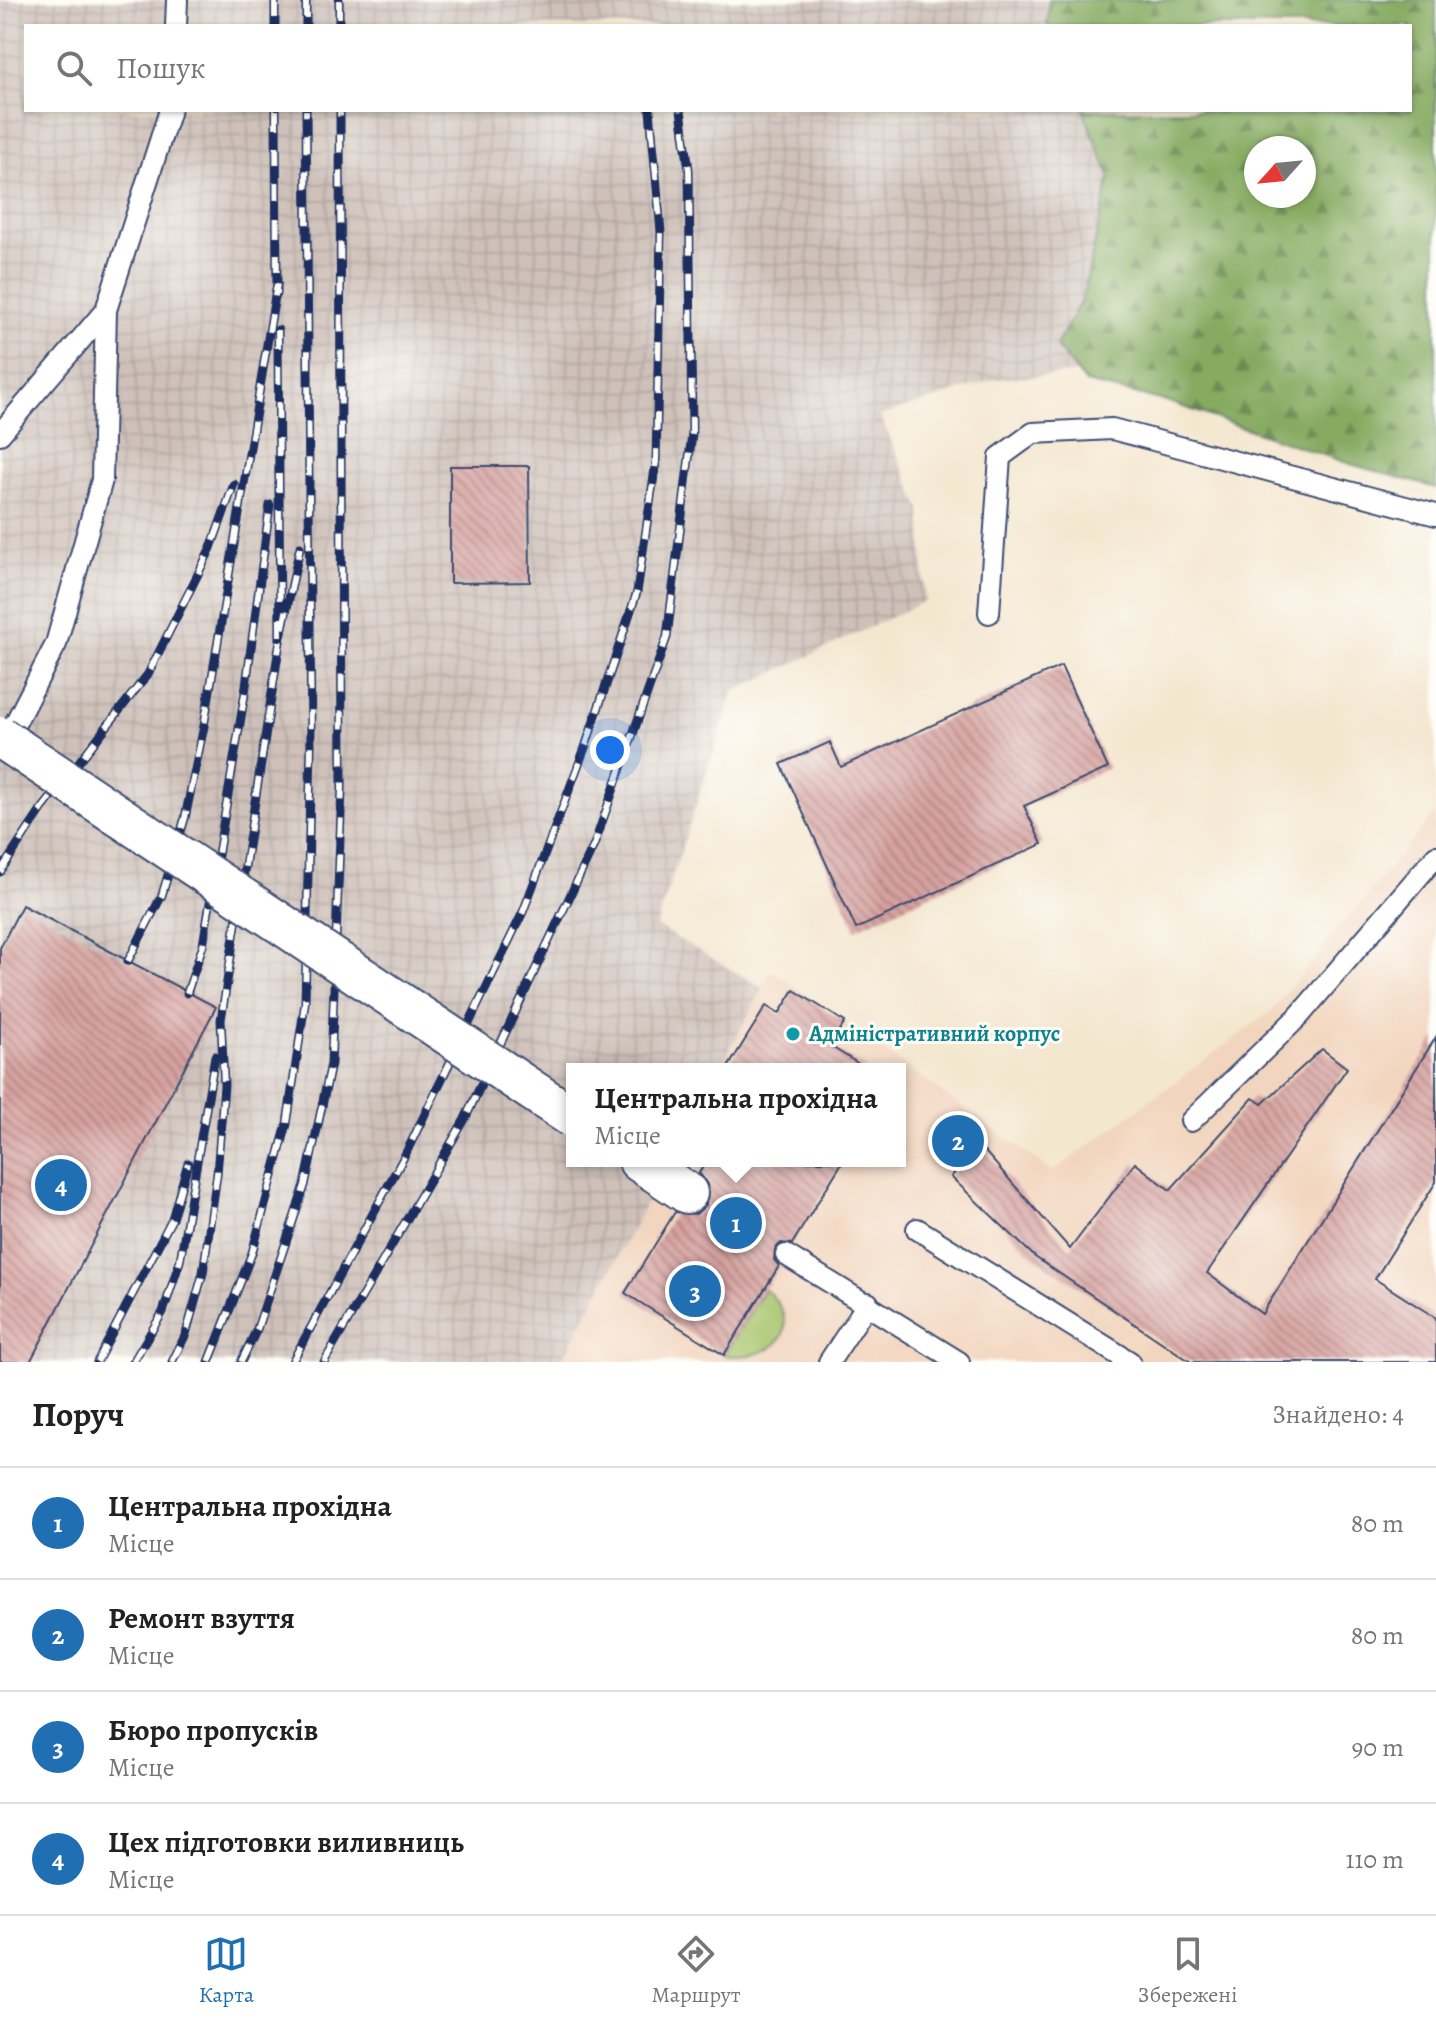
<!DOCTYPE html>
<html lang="uk">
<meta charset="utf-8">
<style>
:root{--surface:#fff;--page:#f2f2f2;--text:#222;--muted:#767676;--line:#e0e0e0;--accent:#1f6fb2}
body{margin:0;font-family:Alegreya,serif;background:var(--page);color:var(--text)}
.compass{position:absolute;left:1244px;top:136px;width:72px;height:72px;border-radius:50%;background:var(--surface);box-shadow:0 2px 6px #0004;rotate:243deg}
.you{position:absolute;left:610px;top:750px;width:28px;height:28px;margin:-20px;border:6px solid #fff;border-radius:50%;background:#1a73e8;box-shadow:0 0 0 12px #1a73e833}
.badge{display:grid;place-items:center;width:52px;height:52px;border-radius:50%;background:var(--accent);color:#fff;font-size:26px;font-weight:700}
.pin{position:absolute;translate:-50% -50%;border:4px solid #fff;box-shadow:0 2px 8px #0006}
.popup{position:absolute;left:566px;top:1063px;width:340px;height:104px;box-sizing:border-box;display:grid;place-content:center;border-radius:0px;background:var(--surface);filter:drop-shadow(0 2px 6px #0005);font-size:26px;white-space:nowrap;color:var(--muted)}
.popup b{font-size:30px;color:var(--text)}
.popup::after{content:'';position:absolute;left:50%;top:100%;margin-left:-16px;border:16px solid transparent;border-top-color:var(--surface)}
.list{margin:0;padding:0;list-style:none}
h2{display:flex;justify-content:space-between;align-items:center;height:104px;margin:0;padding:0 32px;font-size:34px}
h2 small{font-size:26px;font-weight:400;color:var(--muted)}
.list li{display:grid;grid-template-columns:52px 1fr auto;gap:24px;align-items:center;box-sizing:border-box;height:112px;padding:0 32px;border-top:2px solid var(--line)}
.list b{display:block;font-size:30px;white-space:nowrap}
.list p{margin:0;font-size:26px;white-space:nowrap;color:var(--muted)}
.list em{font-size:26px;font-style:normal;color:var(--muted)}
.icon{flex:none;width:44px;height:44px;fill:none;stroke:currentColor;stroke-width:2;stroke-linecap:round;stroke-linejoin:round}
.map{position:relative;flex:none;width:1436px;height:1362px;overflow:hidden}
.search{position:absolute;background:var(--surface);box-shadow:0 2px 6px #0004;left:24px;right:24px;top:24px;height:88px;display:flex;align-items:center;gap:20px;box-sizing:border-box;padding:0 28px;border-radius:0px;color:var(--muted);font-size:30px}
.sheet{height:552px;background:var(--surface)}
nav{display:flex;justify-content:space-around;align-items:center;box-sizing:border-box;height:112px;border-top:2px solid var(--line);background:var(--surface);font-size:22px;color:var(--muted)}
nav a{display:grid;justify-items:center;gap:4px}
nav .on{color:var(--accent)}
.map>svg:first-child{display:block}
.built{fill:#f2d5be}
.industrial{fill:url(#industrial-grid);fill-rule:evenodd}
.green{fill:#a7c56c;stroke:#617a65;stroke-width:2}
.forest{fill:url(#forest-firs);stroke:#506c5f;stroke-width:2;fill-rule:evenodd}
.building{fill:url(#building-back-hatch)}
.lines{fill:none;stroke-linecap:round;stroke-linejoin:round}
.lane-casing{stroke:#3c4b6f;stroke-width:24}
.street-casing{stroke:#3c4b6f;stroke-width:44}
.lane{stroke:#fff;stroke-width:20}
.street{stroke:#fff;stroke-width:40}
.rail-casing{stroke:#1b2f5e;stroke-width:9}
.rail{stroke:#fdfcf7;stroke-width:6;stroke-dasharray:18;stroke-linecap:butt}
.street-bridge-casing{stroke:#3c4b6f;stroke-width:44;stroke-linecap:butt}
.street-bridge{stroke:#fff;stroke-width:40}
.culture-dot{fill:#0f9aa8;stroke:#fdfcf7;stroke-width:3}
.labels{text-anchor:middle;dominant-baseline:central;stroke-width:6;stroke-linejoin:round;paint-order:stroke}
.culture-label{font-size:22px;font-weight:bold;fill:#0d838f;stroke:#fdfcf7;text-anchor:start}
</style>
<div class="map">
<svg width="1436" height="1362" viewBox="0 0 1436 1362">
<defs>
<pattern id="industrial-grid" width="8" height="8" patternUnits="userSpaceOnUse" patternTransform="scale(2)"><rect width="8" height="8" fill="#cfc1ba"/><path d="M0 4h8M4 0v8" fill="none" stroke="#b1a6a2"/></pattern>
<pattern id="forest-firs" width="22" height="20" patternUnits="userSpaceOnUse" patternTransform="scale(2)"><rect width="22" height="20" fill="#85aa60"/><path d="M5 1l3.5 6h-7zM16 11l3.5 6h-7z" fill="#6c8b52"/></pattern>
<pattern id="building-back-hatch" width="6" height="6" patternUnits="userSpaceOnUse" patternTransform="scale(2)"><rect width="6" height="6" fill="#d6a19f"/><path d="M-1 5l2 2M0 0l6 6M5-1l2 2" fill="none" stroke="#ad8485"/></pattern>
</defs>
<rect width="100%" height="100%" fill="#fdfcf7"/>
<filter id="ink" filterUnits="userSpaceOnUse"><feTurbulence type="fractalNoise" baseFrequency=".0125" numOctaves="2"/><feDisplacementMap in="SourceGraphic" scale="16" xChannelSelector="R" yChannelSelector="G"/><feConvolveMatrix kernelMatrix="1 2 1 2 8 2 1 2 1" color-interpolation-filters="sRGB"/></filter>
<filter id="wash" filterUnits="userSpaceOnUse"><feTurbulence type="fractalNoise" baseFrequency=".006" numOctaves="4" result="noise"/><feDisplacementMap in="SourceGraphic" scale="32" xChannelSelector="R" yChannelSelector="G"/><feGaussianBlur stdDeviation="1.8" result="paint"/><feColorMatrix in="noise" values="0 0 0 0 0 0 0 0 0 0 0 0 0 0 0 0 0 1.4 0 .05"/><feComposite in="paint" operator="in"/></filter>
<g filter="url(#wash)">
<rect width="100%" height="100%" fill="#f4e7d0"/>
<path class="built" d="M1436,812V1362H561L669,1161H900V1069H719L771,970L1053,1172L1270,1012Z"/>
<path class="industrial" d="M0,0H1436V358L1108,371L996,379L880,416L921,509L925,601L733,692L656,926L763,988L719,1069H572V1161H669L561,1362H0ZM26,26H1410V110H26ZM1256,148H1304V196H1256Z"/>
<path class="green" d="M765,1289C807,1327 777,1362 724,1355Z"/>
<path class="forest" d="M1050,0H1436V488L1350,464L1166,401L1086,383L1056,346L1082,299L1110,177L1083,110H1410V26H1047ZM1256,148H1304V196H1256Z"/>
<g id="blocks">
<g class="building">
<path d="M450,466H529L530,582L450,583Z"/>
<path d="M1061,666L1108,768L1024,806L1042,844L856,929L781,764L830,742L841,767Z"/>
<path d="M22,905L216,1007L30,1362H0V948Z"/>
<path d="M794,990L845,1022L830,1046L867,1069H727L766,1006L779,1014Z"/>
<path d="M1436,1037V1182L1375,1279L1436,1318V1362H1191L1035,1257L951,1177L968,1156L981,1147L1070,1249L1135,1163L1170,1190L1253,1098L1262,1104L1322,1049L1347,1068L1207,1273L1262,1314Z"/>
<path d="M707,1161H843L792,1244L781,1243L775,1249L774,1260L779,1266L724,1355L625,1293L675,1212L696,1214L706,1205L708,1184L699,1173Z"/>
</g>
</g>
</g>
<g filter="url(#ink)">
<use href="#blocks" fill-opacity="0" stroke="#3c4b6f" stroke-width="2"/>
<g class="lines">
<g class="lane-casing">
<g id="lane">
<path d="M176,26L177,0"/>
<path d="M0,434L106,310L170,110"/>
<path d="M989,613L1000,457L1033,433L1112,429L1436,515"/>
<path d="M3,747L56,644L102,480L106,310"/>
<path d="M1191,1121L1299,1016L1436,856"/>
<path d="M917,1229L1130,1362"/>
<path d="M786,1255L959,1362"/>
<path d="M829,1362L868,1303"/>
</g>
</g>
<g class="street-casing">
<path id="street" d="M639,1161L687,1193"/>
</g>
<use href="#lane" class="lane"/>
<use href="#street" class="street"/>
<g class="rail-casing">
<g id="rail">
<path d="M275,0V26"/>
<path d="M306,0V26"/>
<path d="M339,0V26"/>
<path d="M276,110L277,294"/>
<path d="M278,330L280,641L300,547"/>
<path d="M0,872L42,809L148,674L211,548L234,484"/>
<path d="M128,961L162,895L185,818L204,726L277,284"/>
<path d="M187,993L203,945L245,693L270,505"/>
<path d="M97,1362L172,1219L188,1163"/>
<path d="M133,1362L163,1312L180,1261L215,1056"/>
<path d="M172,1362L186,1334L203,1273L217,1174L224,1085L221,1020L280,641"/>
<path d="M209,1362L252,1253L287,1124L305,1003L311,747L306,110"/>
<path d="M241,1362L257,1329L305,1185L331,1064L342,788L340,110"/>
<path d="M292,1362L406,1153L523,912L586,745L637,592L656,462L661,232L650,110"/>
<path d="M324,1362L465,1119L594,845L667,637L692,434L689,170L681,110"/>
</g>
</g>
<use href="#rail" class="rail"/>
<g class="street-bridge-casing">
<path id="street-bridge" d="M0,737L572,1117"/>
</g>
<use href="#street-bridge" class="street-bridge"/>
</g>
</g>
<circle class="culture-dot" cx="793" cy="1034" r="8"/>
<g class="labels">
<g class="culture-label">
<text x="809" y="1034">Адміністративний корпус</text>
</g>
</g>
</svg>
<svg class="compass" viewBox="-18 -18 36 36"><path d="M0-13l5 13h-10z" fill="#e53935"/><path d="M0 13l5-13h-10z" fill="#767676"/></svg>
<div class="you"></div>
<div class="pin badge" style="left:736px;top:1223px">1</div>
<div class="popup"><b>Центральна прохідна</b>Місце</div>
<div class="pin badge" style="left:958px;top:1141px">2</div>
<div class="pin badge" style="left:695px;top:1291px">3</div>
<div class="pin badge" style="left:61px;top:1185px">4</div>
<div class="search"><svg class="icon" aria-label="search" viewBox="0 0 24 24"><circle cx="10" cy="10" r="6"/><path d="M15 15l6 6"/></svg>Пошук</div>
</div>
<section class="sheet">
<h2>Поруч<small>Знайдено: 4</small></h2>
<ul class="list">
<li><span class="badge">1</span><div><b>Центральна прохідна</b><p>Місце</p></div><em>80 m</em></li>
<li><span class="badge">2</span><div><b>Ремонт взуття</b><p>Місце</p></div><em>80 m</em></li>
<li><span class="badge">3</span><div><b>Бюро пропусків</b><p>Місце</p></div><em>90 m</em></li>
<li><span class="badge">4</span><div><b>Цех підготовки виливниць</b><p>Місце</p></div><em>110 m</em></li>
</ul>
</section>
<nav>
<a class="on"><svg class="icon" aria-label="map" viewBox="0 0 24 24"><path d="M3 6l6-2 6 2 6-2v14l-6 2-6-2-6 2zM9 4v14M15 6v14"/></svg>Карта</a>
<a><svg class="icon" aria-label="directions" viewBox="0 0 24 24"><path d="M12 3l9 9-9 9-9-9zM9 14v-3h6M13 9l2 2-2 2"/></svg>Маршрут</a>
<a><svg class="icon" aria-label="saved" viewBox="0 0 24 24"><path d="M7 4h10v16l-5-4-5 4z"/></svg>Збережені</a>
</nav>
